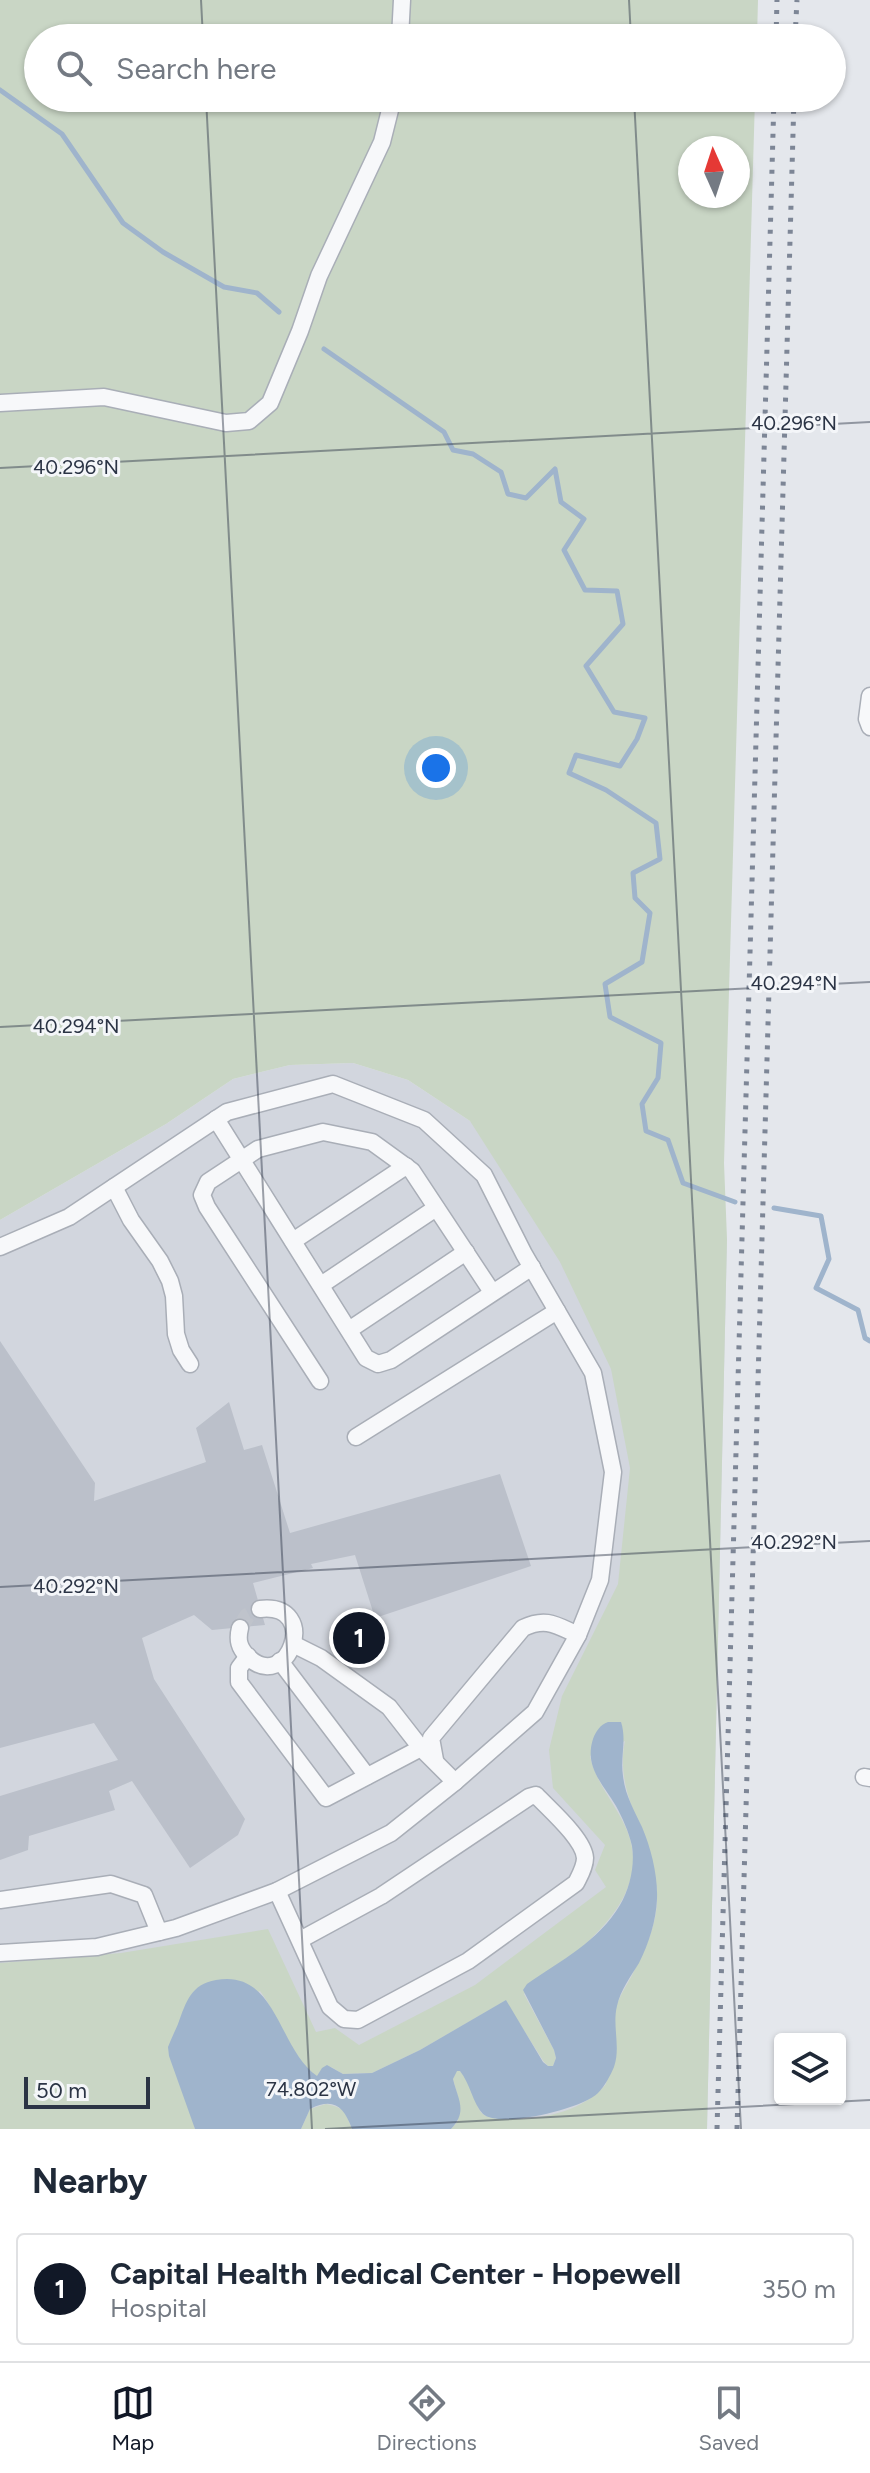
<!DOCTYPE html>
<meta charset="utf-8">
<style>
:root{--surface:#fff;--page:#f2f2f3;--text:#1f2937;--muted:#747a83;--line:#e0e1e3;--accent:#111827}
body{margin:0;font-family:Figtree,sans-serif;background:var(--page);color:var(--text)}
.controls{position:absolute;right:24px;bottom:24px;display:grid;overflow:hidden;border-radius:8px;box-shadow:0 2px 6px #0004}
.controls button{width:72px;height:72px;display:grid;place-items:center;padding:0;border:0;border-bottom:2px solid var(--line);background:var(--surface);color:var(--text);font:40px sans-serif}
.compass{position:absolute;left:678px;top:136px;width:72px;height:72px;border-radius:50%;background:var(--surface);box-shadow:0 2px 6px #0004;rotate:357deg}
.scale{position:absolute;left:24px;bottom:20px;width:126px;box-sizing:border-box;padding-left:8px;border:4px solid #2b3445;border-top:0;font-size:22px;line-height:28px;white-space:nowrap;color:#2b3445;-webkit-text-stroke:6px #f4f6f9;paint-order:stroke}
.you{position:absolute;left:436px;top:768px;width:28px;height:28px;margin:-20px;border:6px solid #fff;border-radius:50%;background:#1a73e8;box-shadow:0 0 0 12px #1a73e833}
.badge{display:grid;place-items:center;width:52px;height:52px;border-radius:50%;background:var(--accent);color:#fff;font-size:26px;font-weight:700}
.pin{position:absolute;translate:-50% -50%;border:4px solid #fff;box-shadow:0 2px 8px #0006}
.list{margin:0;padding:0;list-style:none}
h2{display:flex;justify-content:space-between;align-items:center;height:104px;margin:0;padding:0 32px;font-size:34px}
h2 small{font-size:26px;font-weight:400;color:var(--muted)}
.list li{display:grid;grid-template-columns:52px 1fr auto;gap:24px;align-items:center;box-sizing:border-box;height:112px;margin:0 16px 16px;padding:0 16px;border:2px solid var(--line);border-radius:8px}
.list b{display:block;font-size:30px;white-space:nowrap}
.list p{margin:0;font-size:26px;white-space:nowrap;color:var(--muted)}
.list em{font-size:26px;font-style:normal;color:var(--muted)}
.icon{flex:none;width:44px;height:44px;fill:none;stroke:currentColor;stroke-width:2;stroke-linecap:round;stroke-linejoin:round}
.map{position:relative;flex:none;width:870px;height:2129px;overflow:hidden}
.search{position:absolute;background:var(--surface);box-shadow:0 2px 6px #0004;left:24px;right:24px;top:24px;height:88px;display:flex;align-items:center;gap:20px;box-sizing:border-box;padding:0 28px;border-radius:44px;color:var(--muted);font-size:30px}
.sheet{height:232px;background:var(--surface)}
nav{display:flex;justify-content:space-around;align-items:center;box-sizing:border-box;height:112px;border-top:2px solid var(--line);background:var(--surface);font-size:22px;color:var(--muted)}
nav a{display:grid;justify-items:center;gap:4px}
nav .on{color:var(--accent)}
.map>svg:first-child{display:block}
.built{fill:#d2d6de}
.green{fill:#c9d6c5;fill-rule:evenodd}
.water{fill:#9fb4cc}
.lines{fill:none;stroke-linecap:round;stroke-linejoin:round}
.stream{stroke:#9fb4cc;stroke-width:5}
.building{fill:#bbc0ca}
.minor-tunnel{stroke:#bfc3cb;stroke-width:16;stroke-dasharray:16 8;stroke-linecap:butt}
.minor-casing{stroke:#a9aeb7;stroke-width:19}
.minor{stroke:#f7f8fa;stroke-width:16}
.rail{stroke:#7d8696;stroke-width:5;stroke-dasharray:4 8;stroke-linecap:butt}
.ticks{fill:none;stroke:#2b3445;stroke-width:2;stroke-opacity:0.45}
.ticks-label{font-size:20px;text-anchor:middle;fill:#2b3445;stroke:#f4f6f9;stroke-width:6;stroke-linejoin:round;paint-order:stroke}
</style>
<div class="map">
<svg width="870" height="2129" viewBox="0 0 870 2129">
<rect width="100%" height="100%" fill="#e4e7ec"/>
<path class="built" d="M353,1063L408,1080L470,1121L727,1239L707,2129H0V1220L166,1124L233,1079L290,1065Z"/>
<g class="green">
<path d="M0,0H758L757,38H38V98H755L724,1163L727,1239L707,2129H451L458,2121V2097L453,2079L456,2071H460C463,2074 466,2077 468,2081C474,2090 475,2108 484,2115C490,2119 501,2118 508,2119C542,2120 584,2111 606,2084C610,2058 610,2029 617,2004C621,1993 629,1982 634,1971C646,1948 658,1922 657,1895C656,1841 613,1797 625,1741L590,1756C596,1785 618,1806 628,1833C655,1904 569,1957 524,1994L554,2050L556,2058L553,2066H548L544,2062L505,2001L420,2050L372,2073L343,2074L331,2067L317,2077C289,2056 280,2018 260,1991L175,2032L171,2040L195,2129H0V1963L121,1953L268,1929L316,2032L335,2028L359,2045L475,1985L606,1887L595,1870L605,1845L553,1788L549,1750L562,1696L618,1584L630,1468L611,1369L560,1262L470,1121L408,1080L353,1063L290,1065L233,1079L166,1124L0,1220ZM690,148H738V196H690Z"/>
<path d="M326,2104C345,2108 345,2111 352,2129H301L310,2109Z"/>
</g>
<path class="water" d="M608,1722H621C627,1740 620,1757 623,1776C625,1795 634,1810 642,1827C651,1848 658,1876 657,1899C656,1921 649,1943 639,1963C631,1976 620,1991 617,2006C612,2026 621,2047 614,2067C610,2076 605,2086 598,2093C582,2109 500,2129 483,2114C473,2104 470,2083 460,2071H457L453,2079C458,2100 468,2111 451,2129H352C344,2107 334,2097 310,2109L301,2129H195L169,2056L168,2047C171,2039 175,2031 178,2024C186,2002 191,1984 216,1980C277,1969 278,2049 317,2076L322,2068L327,2065L343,2074L372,2073L420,2050L506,2000L543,2062L548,2066H553L556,2058L554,2050L523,1990L527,1984C560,1961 599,1941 620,1905C630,1888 635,1865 632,1846C629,1832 622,1817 616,1806C603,1784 584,1767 593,1739C596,1731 600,1725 608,1722Z"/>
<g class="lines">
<g class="stream">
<path d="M0,90L62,134L123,223L163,252L224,287L257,293L279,312"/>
<path d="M324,349L444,432L453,450L473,454L501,472L508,494L526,498L555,469L561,502L584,519L564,550L585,590L617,591L623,624L586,666L614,712L645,718L637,739L620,766L576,755L569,773L606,790L656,823L660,859L633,873L635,898L650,913L642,962L605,984L610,1017L661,1043L658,1078L642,1104L646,1131L668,1140L683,1183L735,1202"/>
<path d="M774,1208L821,1216L829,1259L816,1288L858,1310L865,1338L870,1341"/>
</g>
</g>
<path class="building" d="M0,1341L95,1483L94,1501L206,1462L196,1428L229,1402L244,1450L262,1445L290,1533L500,1474L531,1566L375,1618L355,1555L311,1564L313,1568L253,1583L265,1625L212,1630L194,1615L142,1638L154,1679L245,1819L238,1835L190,1868L132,1781L109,1791L115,1810L29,1836L28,1850L0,1860V1796L118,1760L94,1723L0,1748Z"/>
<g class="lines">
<path class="minor-tunnel" d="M240,1628L247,1616L260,1609"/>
<g class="minor-casing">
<g id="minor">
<path d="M400,38L402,0"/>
<path d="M0,403L104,397L226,423L249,421L270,403L300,331L319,276L382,142L393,98"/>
<path d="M870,696L867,719L870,727"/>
<path d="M216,1119L366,1358L378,1364L391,1360L532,1267"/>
<path d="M114,1187L131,1220L160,1261L170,1281L174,1296L176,1334L181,1350L190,1364"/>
<path d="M293,1241L406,1166"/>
<path d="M0,1247L69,1217L227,1112L333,1084L424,1120L484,1175L524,1254L593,1373L613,1472L600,1580L578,1635L535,1712L455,1782L391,1833L277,1891L176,1928L97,1947L0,1953"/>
<path d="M321,1285L436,1208"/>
<path d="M349,1330L466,1252"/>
<path d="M320,1381L207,1207L202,1195L208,1182L258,1149L323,1132L372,1142L412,1171L492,1292"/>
<path d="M356,1437L557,1311"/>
<path d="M240,1628C237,1640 239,1648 248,1657C288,1695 322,1602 260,1609"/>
<path d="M293,1644L321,1658L389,1707L421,1748L455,1782"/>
<path d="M248,1656L239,1668V1682L326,1798L421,1748"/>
<path d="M280,1661L367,1776"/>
<path d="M435,1760L431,1738L523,1628C546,1617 556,1625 578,1635"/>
<path d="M864,1777L870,1778"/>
<path d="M277,1891L330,2007L344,2019L358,2020L468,1961L576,1883C580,1875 585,1867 585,1858C584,1839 549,1809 536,1795L529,1797L381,1896L300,1940"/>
<path d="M0,1900L111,1884L144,1895L159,1932"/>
</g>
</g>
<use href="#minor" class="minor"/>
<g class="rail">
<path d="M776,38L777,0"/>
<path d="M795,38L797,0"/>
<path d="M717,2129L774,98"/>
<path d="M737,2129L794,98"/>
</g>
</g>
<path class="ticks" d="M201,0L203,38M629,0L631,38M206,98L312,2129M634,98L741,2129M0,468L870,422M0,1027L870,982M0,1587L870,1541M325,2129L870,2100"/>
<g class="ticks-label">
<text x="794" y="430">40.296°N</text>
<text x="76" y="474">40.296°N</text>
<text x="794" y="990">40.294°N</text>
<text x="76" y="1033">40.294°N</text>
<text x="794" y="1549">40.292°N</text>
<text x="76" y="1593">40.292°N</text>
<text x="311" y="2096">74.802°W</text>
</g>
</svg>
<div class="controls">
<button><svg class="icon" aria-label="layers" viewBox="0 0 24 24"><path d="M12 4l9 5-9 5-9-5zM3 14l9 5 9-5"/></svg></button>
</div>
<svg class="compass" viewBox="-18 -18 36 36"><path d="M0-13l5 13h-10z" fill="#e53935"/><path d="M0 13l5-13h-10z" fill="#747a83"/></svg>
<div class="scale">50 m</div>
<div class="you"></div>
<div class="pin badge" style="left:359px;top:1638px">1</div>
<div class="search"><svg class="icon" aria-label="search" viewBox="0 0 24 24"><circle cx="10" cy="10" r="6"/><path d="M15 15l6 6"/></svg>Search here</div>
</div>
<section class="sheet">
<h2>Nearby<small></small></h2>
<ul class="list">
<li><span class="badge">1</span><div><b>Capital Health Medical Center - Hopewell</b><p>Hospital</p></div><em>350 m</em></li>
</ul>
</section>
<nav>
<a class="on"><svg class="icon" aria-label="map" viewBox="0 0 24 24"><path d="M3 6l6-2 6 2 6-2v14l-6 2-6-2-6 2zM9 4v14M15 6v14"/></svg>Map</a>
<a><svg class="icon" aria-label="directions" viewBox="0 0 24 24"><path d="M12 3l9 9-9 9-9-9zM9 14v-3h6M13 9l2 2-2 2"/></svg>Directions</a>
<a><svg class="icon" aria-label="saved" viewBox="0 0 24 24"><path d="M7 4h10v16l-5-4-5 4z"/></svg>Saved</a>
</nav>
